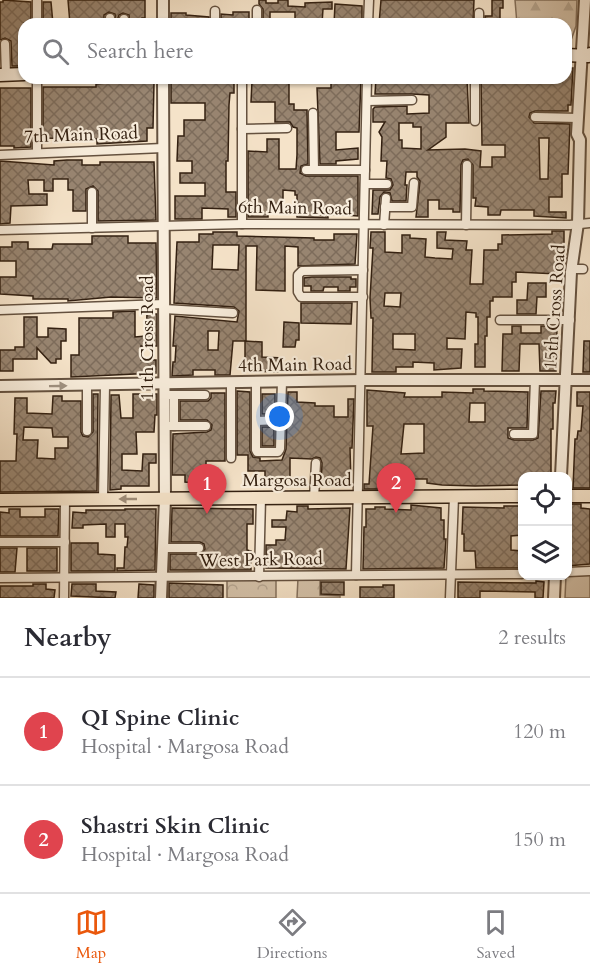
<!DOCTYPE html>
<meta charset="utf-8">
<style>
:root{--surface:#fff;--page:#f7f7f7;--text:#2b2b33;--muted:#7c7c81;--line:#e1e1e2;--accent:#ea580c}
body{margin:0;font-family:Cardo,serif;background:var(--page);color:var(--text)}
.controls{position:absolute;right:18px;bottom:18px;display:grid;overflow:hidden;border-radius:12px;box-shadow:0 2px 4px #0004}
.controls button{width:54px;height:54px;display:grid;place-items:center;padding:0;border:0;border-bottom:2px solid var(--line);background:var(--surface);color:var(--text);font:30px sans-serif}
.you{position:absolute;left:280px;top:417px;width:21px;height:21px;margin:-15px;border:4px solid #fff;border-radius:50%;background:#1a73e8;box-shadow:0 0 0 9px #1a73e833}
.badge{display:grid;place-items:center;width:39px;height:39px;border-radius:50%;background:var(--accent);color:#fff;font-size:20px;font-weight:700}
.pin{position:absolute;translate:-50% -50px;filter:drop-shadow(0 2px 3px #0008)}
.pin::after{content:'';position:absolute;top:32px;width:21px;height:18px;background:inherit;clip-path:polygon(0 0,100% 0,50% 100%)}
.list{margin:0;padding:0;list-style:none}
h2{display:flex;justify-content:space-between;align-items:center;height:78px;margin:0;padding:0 24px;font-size:26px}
h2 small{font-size:20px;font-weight:400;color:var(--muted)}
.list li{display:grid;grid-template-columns:39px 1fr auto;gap:18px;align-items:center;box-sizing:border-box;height:108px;padding:0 24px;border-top:2px solid var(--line)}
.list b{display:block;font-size:22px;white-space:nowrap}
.list p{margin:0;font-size:20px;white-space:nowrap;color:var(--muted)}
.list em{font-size:20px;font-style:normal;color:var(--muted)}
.icon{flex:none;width:33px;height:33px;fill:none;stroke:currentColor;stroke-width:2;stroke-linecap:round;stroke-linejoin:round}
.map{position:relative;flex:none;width:590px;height:598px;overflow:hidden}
.search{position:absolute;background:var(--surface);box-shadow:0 2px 4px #0004;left:18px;right:18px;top:18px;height:66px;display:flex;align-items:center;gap:15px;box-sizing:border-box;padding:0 21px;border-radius:18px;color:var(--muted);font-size:22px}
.sheet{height:294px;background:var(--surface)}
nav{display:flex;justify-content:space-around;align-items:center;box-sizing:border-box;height:84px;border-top:2px solid var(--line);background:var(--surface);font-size:16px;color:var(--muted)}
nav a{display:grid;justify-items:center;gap:3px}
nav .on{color:var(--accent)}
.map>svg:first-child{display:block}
.forest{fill:url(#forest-firs);stroke:#84715e;stroke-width:1.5}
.park{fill:url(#park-crowns);stroke:#84715e;stroke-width:1.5}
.pitch{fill:#d4c2aa;stroke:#84715e;stroke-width:1.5}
.building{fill:url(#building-cross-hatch);stroke:#332011;stroke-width:1.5;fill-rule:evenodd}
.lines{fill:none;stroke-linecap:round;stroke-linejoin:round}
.minor-casing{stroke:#64513f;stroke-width:11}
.tertiary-casing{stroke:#64513f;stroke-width:14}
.secondary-casing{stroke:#332011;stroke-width:15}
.primary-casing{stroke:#332011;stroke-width:15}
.minor{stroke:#f8eddc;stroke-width:8}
.tertiary{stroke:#f8eddc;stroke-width:10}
.secondary{stroke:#f8eddc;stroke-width:12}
.primary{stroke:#f5e3c9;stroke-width:12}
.oneway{fill:#9f9181}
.oneway2{fill:#9e8b76}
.labels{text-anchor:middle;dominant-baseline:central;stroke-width:4.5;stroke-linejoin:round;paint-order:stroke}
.street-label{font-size:18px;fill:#332011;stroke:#f8eddc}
</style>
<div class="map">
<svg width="590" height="598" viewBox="0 0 590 598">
<defs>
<pattern id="forest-firs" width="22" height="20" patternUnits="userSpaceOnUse" patternTransform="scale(1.5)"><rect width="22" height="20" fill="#d4c2aa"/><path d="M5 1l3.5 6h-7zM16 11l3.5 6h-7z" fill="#b6a691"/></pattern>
<pattern id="park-crowns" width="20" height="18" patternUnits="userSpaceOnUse" patternTransform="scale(1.5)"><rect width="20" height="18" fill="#d4c2aa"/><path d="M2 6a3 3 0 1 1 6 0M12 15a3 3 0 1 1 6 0" fill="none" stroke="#b6a691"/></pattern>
<pattern id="building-cross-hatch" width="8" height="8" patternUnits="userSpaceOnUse" patternTransform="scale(1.5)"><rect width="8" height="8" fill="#988571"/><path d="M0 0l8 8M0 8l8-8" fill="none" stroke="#7d6c5b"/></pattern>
</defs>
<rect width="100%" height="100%" fill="#f5e3c9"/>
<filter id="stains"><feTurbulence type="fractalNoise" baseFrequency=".00333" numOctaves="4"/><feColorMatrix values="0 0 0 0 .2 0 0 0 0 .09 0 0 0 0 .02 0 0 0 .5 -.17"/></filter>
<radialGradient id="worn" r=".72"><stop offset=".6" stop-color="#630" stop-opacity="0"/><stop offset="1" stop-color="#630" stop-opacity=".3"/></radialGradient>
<path class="forest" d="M515,0H577L576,26L570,43L566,44V24H517Z"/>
<g class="park">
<path d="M320,577V595L340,596V598H297L298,578Z"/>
<path d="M227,579L276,580V598H227Z"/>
</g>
<path class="pitch" d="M590,575V598H565L566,576Z"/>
<g class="building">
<path d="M3,0L31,2V23H24V66H12L11,41L5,38L0,40V2H3Z"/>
<path d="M68,0H145V18H142V24H130L129,15L123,13L119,15L116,24L115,14L109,12L104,15V24H70Z"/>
<path d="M259,0H266V3H278V0H288V6L305,7V3L332,2V9H323L322,24H295V12H270V21H263V9L259,4Z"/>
<path d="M381,0H474L473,24H443V20H415V24H379Z"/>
<path d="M492,0H503V8H500V24H485V16H492Z"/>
<path d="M43,2H51L53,24H43Z"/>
<path d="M335,4L362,6V24H334Z"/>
<path d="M233,12H249V24H221V14L233,15Z"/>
<path d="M171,13H186V15L209,17V24H171Z"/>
<path d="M566,68H573L571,105H568V111H535L530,113L529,117L534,123L570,124L568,174H562V197H549V212H566V218L534,216V210H501L500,215H488V207L475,206L476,198H473V165L468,159L463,160L461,165L460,212H453V209H439V200H428V217H416L420,181L417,177V172H406L405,185H407L406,201H392L390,193L384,192L380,197L378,214H372L373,190H390L393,185L391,179L386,178L387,161H381L382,137L379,132L385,122H373V109L375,107L407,106V114L429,113V95L412,94H375L376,78H467L469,123H446V137L428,150L465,149L481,151L480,167H492V157H505V145H482L481,78H566ZM399,123H413V127H421V149L402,148V140H399ZM539,138H549L548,179H540Z"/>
<path d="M331,78H361L359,132H336V150L358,148V159L336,161V164H320L317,88H331Z"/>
<path d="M202,79H234V93H230L229,105L228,161H226V192H236V217H228V209L202,208V219H175V196H205V183H180V173H192V161H177L178,136H184V120H205V103H171V82H202Z"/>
<path d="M252,81L289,82V104H294V110H307L308,164L301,166L300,173L306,176H358V216L328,214V218L297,217V195H295V191L283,190V208H268V217H248V151L267,152V139H279V169H296L297,155V128L293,127L290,122H275V102H251Z"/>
<path d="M118,82L154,83L153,128H147V141L97,144V139L43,138V87H96V84Z"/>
<path d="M0,88H31V147L14,148V146H0Z"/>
<path d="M67,160H82V165H100V162H154L156,220L98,221V191L93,186L86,189V211H73V190H68V179H53V191H44V180H28L29,194H47V205L11,206L10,223L0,224V161L54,165V161Z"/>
<path d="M552,231H564V246H559L558,274L516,272V282H512V297H493V301H490V317H487V336H485V367H475V344H478V317H476V313L466,312L465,339L447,338V349H462L461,368L434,370V363L413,362V367H396V372H372L373,318H371L370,298L373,248H370L371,232H385V252L402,253V235H410V238L426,239L425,257L435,258L452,259L453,249L437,248V232H446L445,240L467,241L466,250H472L470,284H483L484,250H498V244H502V235L552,234ZM385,293H401L400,307L384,306ZM393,334H415V350L393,349Z"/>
<path d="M213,232H237V236L314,238V240H334V234H357L355,264L298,266V247L285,246V291L256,290L257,246H246V341H233L230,375H215V370H193V375L172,376L173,362H175L176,346H173L175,316L237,322L239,311L234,307L174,303L177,242H199V234H213ZM213,245H239L238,270L212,269ZM208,331H219L218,350H208Z"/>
<path d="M92,236H128V243H156L157,298L111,297L68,301V299H33V296L0,294V277H16V261H0V247H12V242H28V249H52L53,244H92Z"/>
<path d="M312,277H351V279H356V287H350V291H338V287H324L323,291H311V286H304V278Z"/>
<path d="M528,283H546V297H537L536,314H517V300H527Z"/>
<path d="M301,303H352L351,324L301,323Z"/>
<path d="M135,311V337L146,336L147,314H157V346H141V360H156V373L71,377V355H79V318H113V312Z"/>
<path d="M24,317H37V337H48V328L66,329V341H61V359H56V363H51L37,348V359H13V371H0V350H15V347H24Z"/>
<path d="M284,322L299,323V340H296L295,347H283Z"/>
<path d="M512,326H521V333H541V326H557L556,371H540L539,344H520L519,371H502L503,334H512Z"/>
<path d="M245,341L262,342V357L283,358L282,372L245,371Z"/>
<path d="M584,341H590V372H583Z"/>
<path d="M473,389H484V391L528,392L527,428H508V438L514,440H533L538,438L541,391H556L555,403H553V429H551V477H522V485L475,486L442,485L427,483V479H408L407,486L388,485V489H364V484H369L373,426H367V390L405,393L404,397H442V392L473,393ZM470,403H485V422H469ZM404,424H424V453L401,454Z"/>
<path d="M237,391L250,392V451L253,457L260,458V461L282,460L286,449L288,392H297V402L315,403V406H334V417H348V399H354L352,448H350L351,483L321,484L322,463L320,458L316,457L312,459L290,458V480H278V487H265V471H248V455H237Z"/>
<path d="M577,392H590V488H573L575,439H577L578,431H581L583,406H577Z"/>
<path d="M211,393H225V461H206V484L185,482V475H172L173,434L207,432L211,430L212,425L207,420H180V401H208L211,398Z"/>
<path d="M93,394H98L97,491L0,492V461H16L17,434H14L15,398H27V413L52,414L53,396H62V401H81V432L83,436L88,437L93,432ZM24,427L52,428L53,437H68V448H55V459L37,458L38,440H23Z"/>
<path d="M133,394H157V415H155L154,432H136L137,454H122V470L142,471L143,454H156V463H149V486H121V489L110,490L111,395H119L121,418H133Z"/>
<rect x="262" y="394" width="13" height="20"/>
<rect x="262" y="427" width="12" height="19"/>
<path d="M570,504H581V508L590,509V564L567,566V552H570V533H568V523H571Z"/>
<path d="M411,505L441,508V520H444V539H446L444,568L363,569L364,527H366V509H375V507H385V509L411,510Z"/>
<path d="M297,506H308V509L350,508L346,569L266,568V545H276V540H285L286,527H272V520H286L287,511L297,512Z"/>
<path d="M504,506H522V535L511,536V550L522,551V568H476L475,551H464V534H462L463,507L504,508Z"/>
<path d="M172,508L253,509V524H247V550L251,551V570H170V554H200L205,549L204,544L200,542H171Z"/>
<path d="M9,509H20V517H45V509H59L58,536H0V512L9,513Z"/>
<path d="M125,509H156L155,570L117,571V568H124L125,547H127L128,537H125V524H115V537H106V524L83,525V528H72L73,512L86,513V510H125Z"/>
<path d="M71,543H98V554L115,555V571H71Z"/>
<path d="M0,548H17L15,572H0Z"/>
<rect x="27" y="548" width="30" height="23"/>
<path d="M536,581L544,582L543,598H535V592L480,591V598H458V582L536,583Z"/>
<path d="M321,582H344V595L321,594Z"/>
<path d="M169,583L223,585V598H169Z"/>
<path d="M33,584H46V589L55,590L54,598H0V586H33Z"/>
<path d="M72,584H96V591L116,592L115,598L71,596Z"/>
<path d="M139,584L154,585V598H138Z"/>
<path d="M383,585H394V598H360V587H383Z"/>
</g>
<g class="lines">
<g class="minor-casing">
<g id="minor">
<path d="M479,13V24"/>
<path d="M124,19V24"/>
<path d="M37,24V1"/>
<path d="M110,24V18"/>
<path d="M215,24V11"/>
<path d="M257,24V10"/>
<path d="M368,24L369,0"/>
<path d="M5,44L6,75"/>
<path d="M37,78V153"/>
<path d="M242,78V224"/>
<path d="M475,78V121"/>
<path d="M367,101L412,100"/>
<path d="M313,113L314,170"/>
<path d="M535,117L578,118"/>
<path d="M242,129L287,128"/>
<path d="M0,155L163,148"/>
<path d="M306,170H365"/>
<path d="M365,184H387"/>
<path d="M385,207H412L414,183"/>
<path d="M384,225L386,198"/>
<path d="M466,225L467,165"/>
<path d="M92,228V192"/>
<path d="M0,230L242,224L570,225L590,223"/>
<path d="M572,269H583"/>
<path d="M363,297H301L298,292V275L302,271L363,270"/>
<path d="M164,309L233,313"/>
<path d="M0,310L164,304"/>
<path d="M500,320H570"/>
<path d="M231,382V458"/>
<path d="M256,382V450L257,452H278L280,449L282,381"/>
<path d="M164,395H205"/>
<path d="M256,421L281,420"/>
<path d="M164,426H206"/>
<path d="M174,426V395"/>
<path d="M87,431V385"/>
<path d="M514,434H533L535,380"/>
<path d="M314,498L316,463"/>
<path d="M103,499L105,385"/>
<path d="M0,542H65"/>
<path d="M163,548H199"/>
<path d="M568,572L590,571"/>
<path d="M356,575L367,78"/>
<path d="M259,577L261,498"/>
<path d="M0,578L522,574"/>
<path d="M64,598L65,499"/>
<path d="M450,598L454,497"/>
</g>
</g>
<g class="tertiary-casing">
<g id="tertiary">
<path d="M163,0V24"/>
<path d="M0,386L361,380H590"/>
<path d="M561,476L571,272L578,223L580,140L577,134L585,0"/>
<path d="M161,598L165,499L163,78"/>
<path d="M554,598L555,576"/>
</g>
</g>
<g class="secondary-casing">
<g id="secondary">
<path d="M566,55L588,56L590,54"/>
<path d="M0,75L24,74"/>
</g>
</g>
<g class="primary-casing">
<g id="primary">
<path d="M568,496H590"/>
<path d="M0,500L522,496"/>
</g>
</g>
<use href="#minor" class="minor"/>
<use href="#tertiary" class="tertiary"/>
<use href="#secondary" class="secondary"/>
<use href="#primary" class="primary"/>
</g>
<defs><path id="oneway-solid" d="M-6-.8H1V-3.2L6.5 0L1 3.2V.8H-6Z" transform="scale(1.5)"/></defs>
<use class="oneway" href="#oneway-solid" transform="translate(58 386) rotate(-1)"/>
<use class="oneway2" href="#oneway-solid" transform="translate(128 499) rotate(180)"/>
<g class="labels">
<g class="street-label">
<text transform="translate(81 135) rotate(-2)">7th Main Road</text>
<text transform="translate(295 208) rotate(1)">6th Main Road</text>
<text transform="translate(555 307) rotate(-86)">15th Cross Road</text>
<text transform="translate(147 338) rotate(-90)">11th Cross Road</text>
<text transform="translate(295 365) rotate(-1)">4th Main Road</text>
<text x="297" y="480">Margosa Road</text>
<text transform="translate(261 560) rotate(-1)">West Park Road</text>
</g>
</g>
<rect width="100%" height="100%" filter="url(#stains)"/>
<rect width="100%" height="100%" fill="url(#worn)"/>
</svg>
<div class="controls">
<button><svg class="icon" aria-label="locate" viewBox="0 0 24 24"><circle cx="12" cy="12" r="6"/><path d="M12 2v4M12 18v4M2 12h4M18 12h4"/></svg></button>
<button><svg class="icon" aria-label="layers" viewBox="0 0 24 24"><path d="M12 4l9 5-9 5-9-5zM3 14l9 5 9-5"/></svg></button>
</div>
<div class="you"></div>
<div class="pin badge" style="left:207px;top:514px;background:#e0444e">1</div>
<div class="pin badge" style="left:396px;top:513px;background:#e0444e">2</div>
<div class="search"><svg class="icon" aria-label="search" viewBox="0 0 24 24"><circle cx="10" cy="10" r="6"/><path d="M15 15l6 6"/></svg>Search here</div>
</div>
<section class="sheet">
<h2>Nearby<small>2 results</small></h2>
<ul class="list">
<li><span class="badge" style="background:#e0444e">1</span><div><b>QI Spine Clinic</b><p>Hospital · Margosa Road</p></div><em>120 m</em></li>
<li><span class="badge" style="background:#e0444e">2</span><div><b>Shastri Skin Clinic</b><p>Hospital · Margosa Road</p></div><em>150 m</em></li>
</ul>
</section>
<nav>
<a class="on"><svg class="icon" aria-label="map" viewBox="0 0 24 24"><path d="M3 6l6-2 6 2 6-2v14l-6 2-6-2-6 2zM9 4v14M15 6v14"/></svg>Map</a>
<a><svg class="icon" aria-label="directions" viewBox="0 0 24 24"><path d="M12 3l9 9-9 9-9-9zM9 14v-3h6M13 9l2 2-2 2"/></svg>Directions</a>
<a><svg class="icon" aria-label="saved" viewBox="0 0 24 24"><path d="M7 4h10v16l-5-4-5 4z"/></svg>Saved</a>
</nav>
